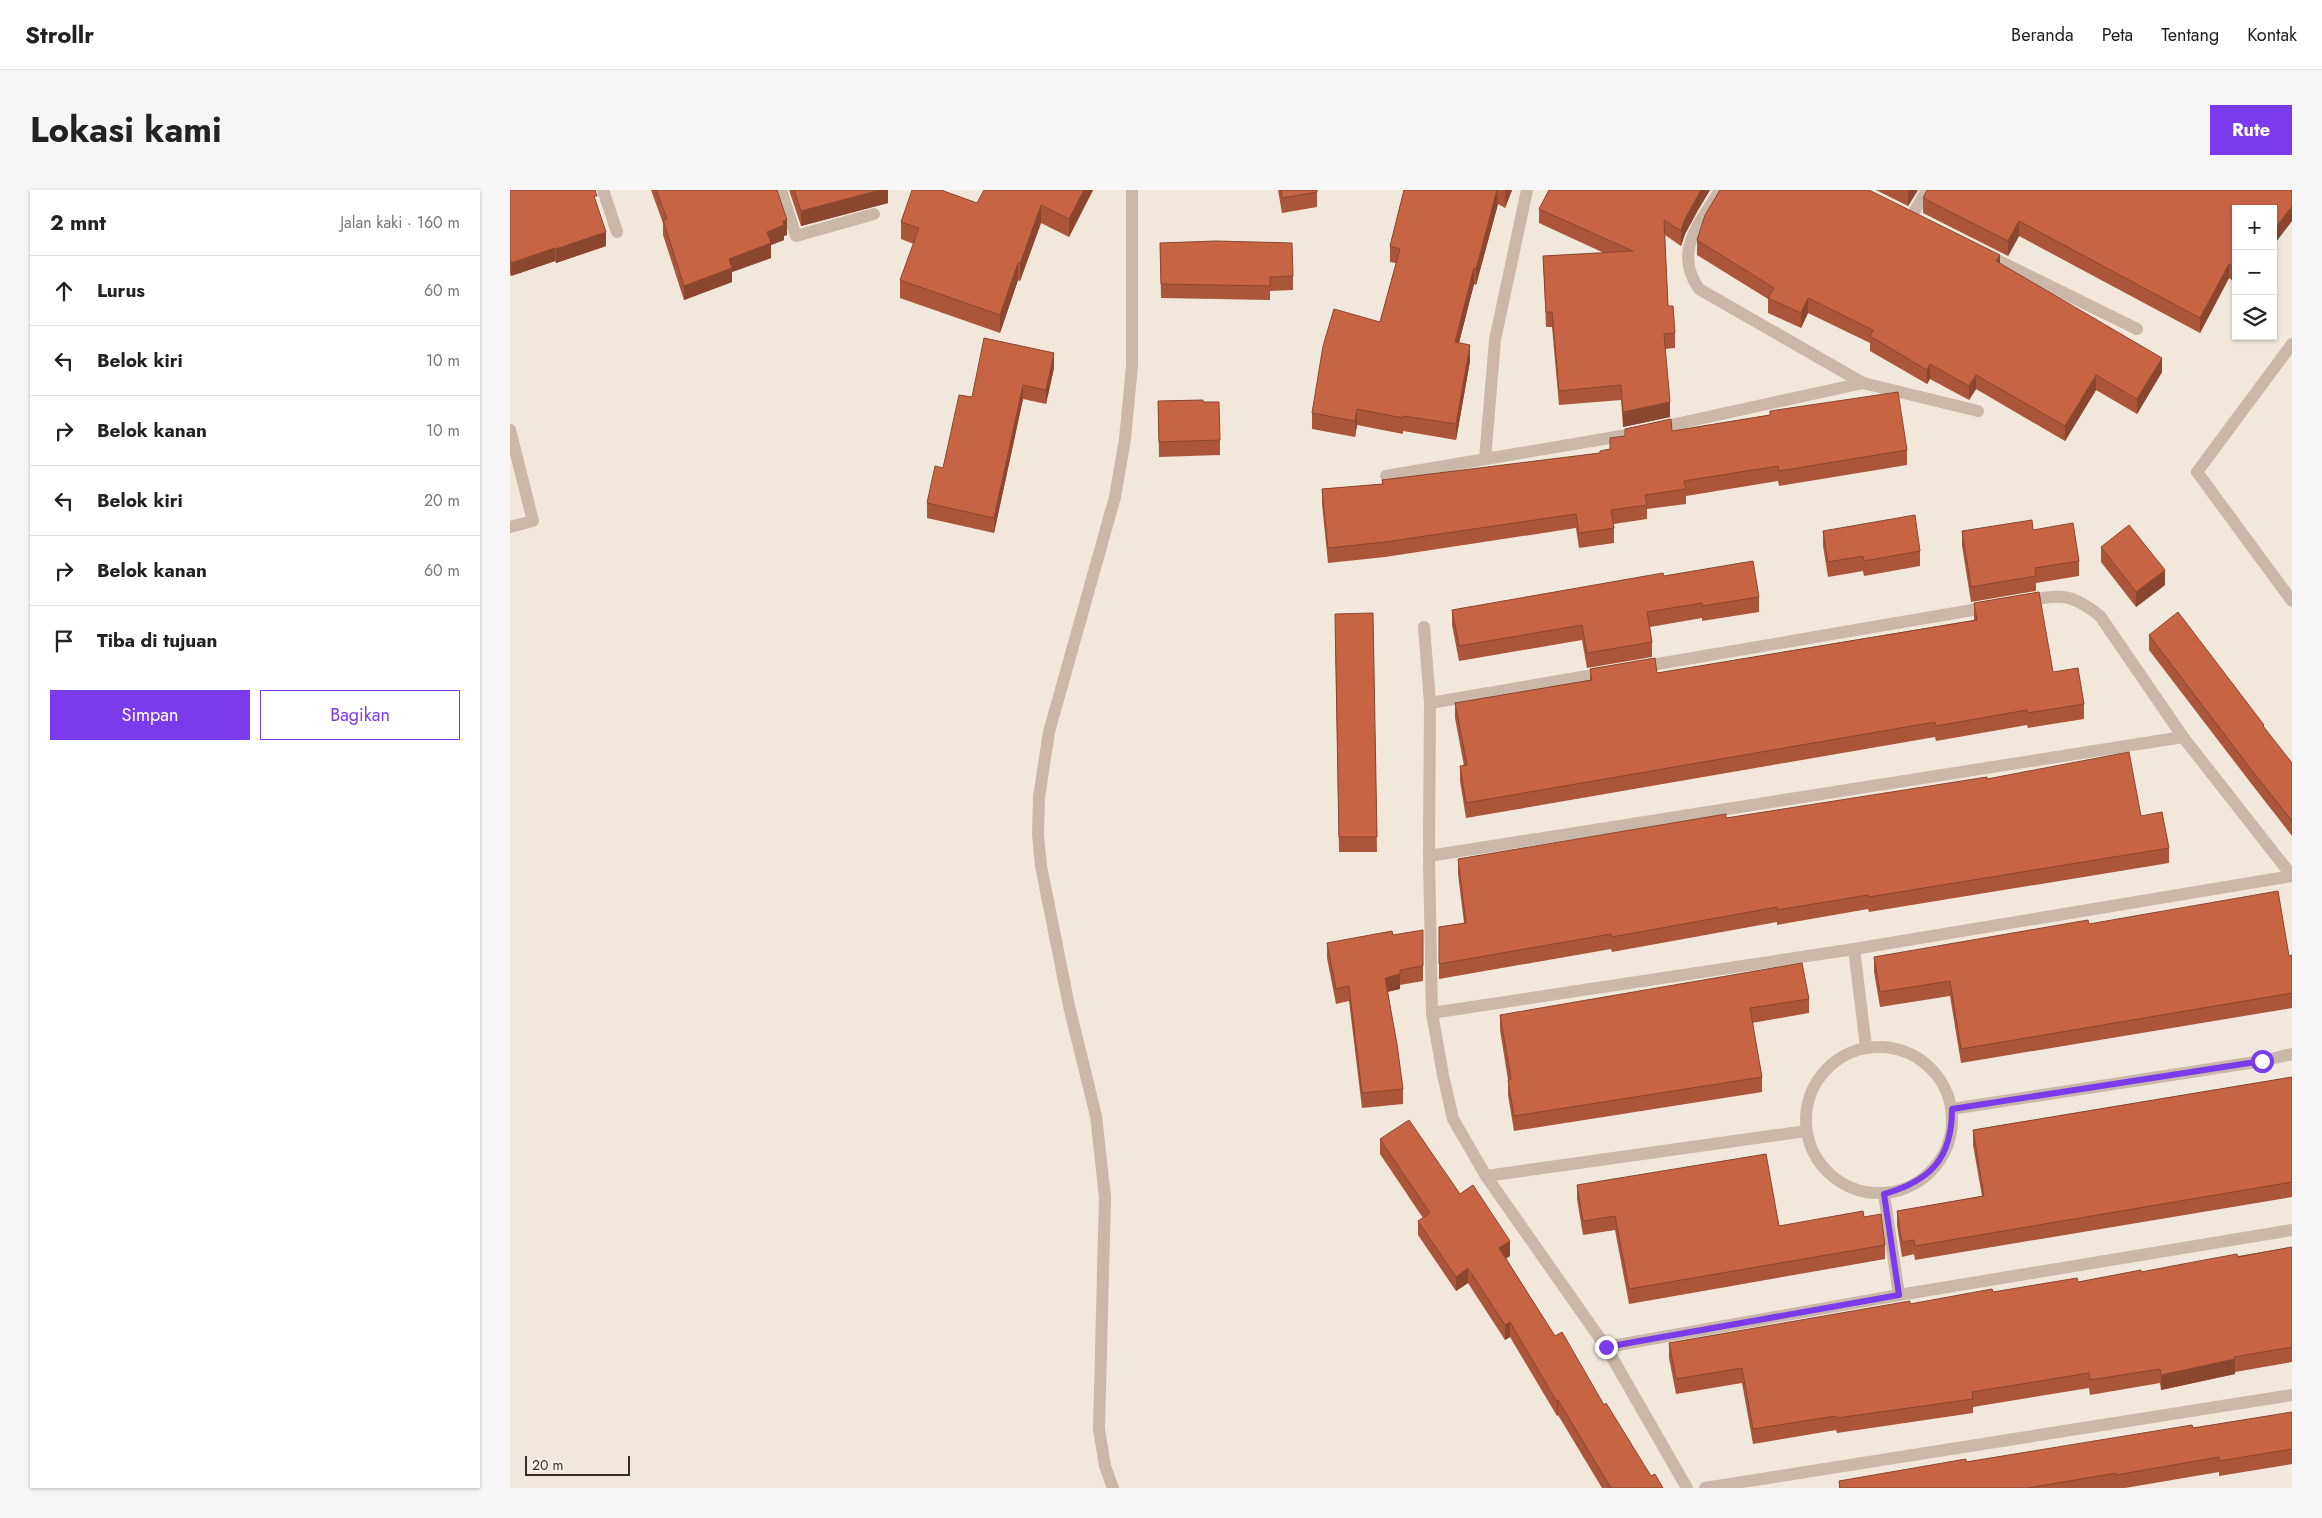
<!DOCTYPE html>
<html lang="id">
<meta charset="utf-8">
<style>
:root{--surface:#fff;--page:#f6f6f6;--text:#222;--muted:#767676;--line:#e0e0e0;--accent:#7c3aed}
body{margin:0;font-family:Jost,sans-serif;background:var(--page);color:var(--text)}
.controls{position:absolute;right:15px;top:15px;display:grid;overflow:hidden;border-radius:0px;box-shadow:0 1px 4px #0004}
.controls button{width:45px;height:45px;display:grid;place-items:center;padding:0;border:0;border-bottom:1px solid var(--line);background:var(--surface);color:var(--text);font:25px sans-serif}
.scale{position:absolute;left:15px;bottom:12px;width:105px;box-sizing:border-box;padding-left:5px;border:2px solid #362c28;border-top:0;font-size:14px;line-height:18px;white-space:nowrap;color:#362c28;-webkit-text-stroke:4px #faf1e7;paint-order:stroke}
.stop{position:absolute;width:15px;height:15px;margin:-11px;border:4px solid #7c3aed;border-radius:50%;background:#fff}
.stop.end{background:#7c3aed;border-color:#fff;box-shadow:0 1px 5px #0008}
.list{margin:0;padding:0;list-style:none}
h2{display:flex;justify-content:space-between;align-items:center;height:65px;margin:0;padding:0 20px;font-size:21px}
h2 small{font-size:16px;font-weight:400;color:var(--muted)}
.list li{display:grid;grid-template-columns:32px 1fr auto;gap:15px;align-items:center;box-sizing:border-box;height:70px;padding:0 20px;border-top:1px solid var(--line)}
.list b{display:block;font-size:19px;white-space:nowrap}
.list em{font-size:16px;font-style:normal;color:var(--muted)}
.actions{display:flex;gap:10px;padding:15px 20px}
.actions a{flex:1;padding:11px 0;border:1px solid var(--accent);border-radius:0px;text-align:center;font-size:18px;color:var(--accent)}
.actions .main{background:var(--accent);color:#fff}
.icon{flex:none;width:28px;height:28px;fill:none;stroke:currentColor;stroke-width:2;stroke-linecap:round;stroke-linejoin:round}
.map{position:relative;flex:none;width:1782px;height:1298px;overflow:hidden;border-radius:0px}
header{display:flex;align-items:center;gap:30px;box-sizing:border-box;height:70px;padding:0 25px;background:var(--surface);border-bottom:1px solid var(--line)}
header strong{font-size:24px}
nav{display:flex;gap:28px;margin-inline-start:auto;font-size:18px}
.intro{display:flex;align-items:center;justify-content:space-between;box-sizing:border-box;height:120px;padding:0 30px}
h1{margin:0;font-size:35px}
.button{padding:12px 22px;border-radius:0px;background:var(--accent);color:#fff;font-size:18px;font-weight:700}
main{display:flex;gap:30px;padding:0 30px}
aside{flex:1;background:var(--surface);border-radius:0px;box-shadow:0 1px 4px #0004}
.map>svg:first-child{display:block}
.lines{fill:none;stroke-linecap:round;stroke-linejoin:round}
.street{stroke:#cab7a7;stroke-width:12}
.wall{fill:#ab563a}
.shaded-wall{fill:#8b4630}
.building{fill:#c76444;stroke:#8b4630}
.route{stroke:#7c3aed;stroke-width:6}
</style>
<header>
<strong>Strollr</strong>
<nav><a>Beranda</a><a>Peta</a><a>Tentang</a><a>Kontak</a></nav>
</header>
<div class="intro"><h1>Lokasi kami</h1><a class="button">Rute</a></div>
<main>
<aside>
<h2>2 mnt<small>Jalan kaki · 160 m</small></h2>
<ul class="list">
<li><svg class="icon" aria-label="ahead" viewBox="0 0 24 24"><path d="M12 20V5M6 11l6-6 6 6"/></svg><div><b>Lurus</b></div><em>60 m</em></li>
<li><svg class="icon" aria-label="left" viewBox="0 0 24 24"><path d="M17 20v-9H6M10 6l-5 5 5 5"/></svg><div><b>Belok kiri</b></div><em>10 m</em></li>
<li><svg class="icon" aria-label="right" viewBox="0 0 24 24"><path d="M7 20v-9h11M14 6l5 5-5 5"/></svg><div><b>Belok kanan</b></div><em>10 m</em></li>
<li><svg class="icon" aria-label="left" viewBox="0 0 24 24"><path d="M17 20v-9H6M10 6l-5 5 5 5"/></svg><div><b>Belok kiri</b></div><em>20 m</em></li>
<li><svg class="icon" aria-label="right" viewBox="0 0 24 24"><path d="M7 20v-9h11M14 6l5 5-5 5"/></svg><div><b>Belok kanan</b></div><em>60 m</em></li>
<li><svg class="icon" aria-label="arrive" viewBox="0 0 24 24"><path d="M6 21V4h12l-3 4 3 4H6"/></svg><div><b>Tiba di tujuan</b></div></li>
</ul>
<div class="actions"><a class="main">Simpan</a><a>Bagikan</a></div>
</aside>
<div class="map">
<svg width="1782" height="1298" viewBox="0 0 1782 1298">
<rect width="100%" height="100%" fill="#f2e7db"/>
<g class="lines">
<g class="street">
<path d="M93,0L107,42"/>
<path d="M271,0L286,46L364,24"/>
<path d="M1210,0C1191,33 1162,60 1189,99L1353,193L1468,221"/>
<path d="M1401,27L1417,0"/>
<path d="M1475,64L1627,139"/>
<path d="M1782,154L1687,282L1782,411"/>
<path d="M0,240L23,331L0,337"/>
<path d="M975,269L985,150L1017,0"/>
<path d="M876,286L1111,246L1353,193"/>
<path d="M1514,411C1551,405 1560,402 1590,426L1673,547L1782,686"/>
<path d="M914,437L920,513L919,666L922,823L933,885L943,929L976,986L1096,1157L1177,1298"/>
<path d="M1130,477L1480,417"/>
<path d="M920,513L1095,483"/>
<path d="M919,666L1673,547"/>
<path d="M1344,759L1356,857"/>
<path d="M922,823L1344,759L1782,686"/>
<circle cx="1369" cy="930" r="73"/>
<path d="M1442,919L1752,871L1782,864"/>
<path d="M976,986L1296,941"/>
<path d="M1374,1004L1389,1105"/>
<path d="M1096,1157L1389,1105L1782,1040"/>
<path d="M603,1298L595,1276L589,1239L595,1007L586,926L559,816L531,676L528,645L529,607L539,542L605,307L615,249L622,176V0"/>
<path d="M1195,1298L1782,1205"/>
</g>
</g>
<g class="wall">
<path d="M0,0L87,14L96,56L46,73L45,71L1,86L0,84Z"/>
<path d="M141,0H267L277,45L274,46V50L261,55V68L222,82V92L174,110L153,45V33Z"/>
<path d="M279,0H378V13L291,36Z"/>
<path d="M583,0L559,47L531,33L510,91L508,90L490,143L390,108V90L404,54L391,49V32L467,13Z"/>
<path d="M768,0H807V17L772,23Z"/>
<path d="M894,0H1002L995,18L988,14L966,95L964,94L949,153L960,171L946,250L893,241V244L847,235L845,247L802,239V223L870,132L886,73L880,72V56Z"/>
<path d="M1039,0H1200L1188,20L1175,44L1171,56L1155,45L1158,116L1165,143V158L1155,159L1160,227L1113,237L1111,210L1049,215L1042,137H1036L1033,66L1094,63L1029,33V19Z"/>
<path d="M1366,0H1408L1398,16Z"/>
<path d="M1413,8L1726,19V93L1719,88L1690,143L1509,46L1498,66L1413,23Z"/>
<path d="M1187,50L1490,73L1652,182L1627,224L1586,200L1555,251L1466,199L1459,210L1420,189L1417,194L1360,161V153L1298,123L1291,138L1258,123V109L1187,65Z"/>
<path d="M650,53L783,86V100L760,101V110L651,108Z"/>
<path d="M544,178L536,214L513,209L484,343L417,328V313L433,278L462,207Z"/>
<path d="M648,211L710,250V265L649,267Z"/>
<path d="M1260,221L1397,260V275L1269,296L1268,291L1176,306V314L1137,319V329L1104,334V353L1069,358L1066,338L875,367L818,373L812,314V299L872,294V290L1090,263L1100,259L1115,246V239L1162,241L1260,225Z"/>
<path d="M1523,340L1569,371V386L1526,393V401L1461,412L1452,356V341Z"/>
<path d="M1313,341L1410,361V376L1354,386L1353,381L1318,387L1313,356Z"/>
<path d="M1591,357L1655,395L1626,417L1591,372Z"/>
<path d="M1154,386L1249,407V422L1192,431V428L1140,437L1142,452V467L1077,478L1072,450L949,471L942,435V420Z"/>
<path d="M1464,413L1543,482L1574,514V529L1518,538L1517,535L1426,551L1425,547L956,628L950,591V576H954L945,528V513L1080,490V479L1147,483L1464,430Z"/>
<path d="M863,423L867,662H829L825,439Z"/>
<path d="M1639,445L1754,538L1782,573V646L1740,592L1639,460Z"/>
<path d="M1477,589L1631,626L1659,658V673L1359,722L1358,719L1267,735V732L1102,762L1101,759L929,789V737L954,733L948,684V669L1216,628Z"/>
<path d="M1579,734L1779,766L1782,765V818L1451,873L1440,806L1370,817L1364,782V767Z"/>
<path d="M883,745L913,776V791L890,795V799L878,802L893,899V914L852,918L839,811L826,814L817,768V753Z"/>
<path d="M1299,809V823L1242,833L1252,887V902L1004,941L998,905V890L990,840V825Z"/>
<path d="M1782,887V1007L1405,1070L1404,1064L1392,1067L1387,1036V1021L1472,1006L1463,955V940Z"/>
<path d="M870,949L950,1004L1000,1066L996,1068L1045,1146L1094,1215L1141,1286L1153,1298H1092L1048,1225L1047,1226L1000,1147L995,1150L958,1093L946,1101L908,1045V1031L913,1028L870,964Z"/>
<path d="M1067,995L1269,1036L1354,1027L1375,1055V1069L1119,1114L1105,1040L1073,1045L1067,1009Z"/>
<path d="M1782,1057V1172L1725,1182V1184L1651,1200L1650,1193L1580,1205L1579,1198L1463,1217V1223L1327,1243L1326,1240L1243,1254L1232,1193L1166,1204L1159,1168V1153L1400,1114L1483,1102L1568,1092L1631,1082Z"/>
<path d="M1782,1222V1274L1709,1286V1282L1615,1298H1329V1291L1683,1238Z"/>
</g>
<g class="shaded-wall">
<path d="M370,0H378V13L291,36V21Z"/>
<path d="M574,0H583L559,47V29Z"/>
<path d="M987,0L988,14L966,95V79Z"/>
<path d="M995,0H1002L995,18Z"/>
<path d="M1191,0H1200L1188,20L1175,44L1171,56V41L1175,29Z"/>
<path d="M1399,0H1408L1398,16V1Z"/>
<path d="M531,15V33L510,91V74Z"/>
<path d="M1782,16V31L1763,56V41Z"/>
<path d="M277,30V45L274,46V50L261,55V68L222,82V92L174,110V96L219,69L273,31Z"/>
<path d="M1509,31V46L1498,66V51Z"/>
<path d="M96,42V56L46,73V59Z"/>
<path d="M45,58V71L1,86V73Z"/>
<path d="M1490,65V80L1486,71Z"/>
<path d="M508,73V90L490,143V125Z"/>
<path d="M1719,74V88L1690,143V128Z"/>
<path d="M964,78V94L945,168V152Z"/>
<path d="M1298,108V123L1291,138V123Z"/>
<path d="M960,155V171L946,250V234Z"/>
<path d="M544,163V178L536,214V200Z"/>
<path d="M1652,168V182L1627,224V209Z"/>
<path d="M1420,174V189L1417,194V180Z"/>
<path d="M1466,185V199L1459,210V196Z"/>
<path d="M1586,185V200L1555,251V236Z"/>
<path d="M513,195V209L484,343V328Z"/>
<path d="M1160,212V227L1113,237V222Z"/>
<path d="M847,219V235L845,247V231Z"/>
<path d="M1655,380V395L1626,417V402Z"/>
<path d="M890,784V799L875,802V788Z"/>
<path d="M1000,1051V1066L989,1073V1058Z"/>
<path d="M958,1078V1093L946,1101V1087Z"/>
<path d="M1000,1132V1147L995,1150V1135Z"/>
<path d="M1725,1169V1184L1651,1200V1185Z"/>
<path d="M1048,1210V1225L1047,1226V1212Z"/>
</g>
<g class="building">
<path d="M0,0H85L87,6H84L96,42L46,59L45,58L1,73L0,70Z"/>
<path d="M146,0H267L277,30L273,31L274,35L257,42L261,53L219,69L222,78L174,96L153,30L157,29Z"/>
<path d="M284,0H370L291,21Z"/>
<path d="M402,0H431L467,13L474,0H574L559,29L531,15L510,74L508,73L490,125L390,90L409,38L391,32Z"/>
<path d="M771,0H807V2L772,8Z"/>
<path d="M894,0H987L966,79L964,78L945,152L960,155L946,234L893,226V228L847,219L845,231L802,223L813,156L824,119L870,132L890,59L880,56Z"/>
<path d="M1039,0H1191L1175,29L1171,41L1154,30L1158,116H1163L1165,143L1154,144L1160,212L1113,222L1111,195L1049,201L1042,122H1036L1033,66L1123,61L1029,19Z"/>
<path d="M1210,0H1359L1490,65L1486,71L1652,168L1627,209L1586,185L1555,236L1466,185L1459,196L1420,174L1417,180L1360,146L1363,140L1298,108L1291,123L1258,108L1264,98L1187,50L1195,25Z"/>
<path d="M1417,0H1782V16L1763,41V19H1726V79L1719,74L1690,128L1509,31L1498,51L1413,8Z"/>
<path d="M706,51L782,53L783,86L760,87V96L651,94L650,53Z"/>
<path d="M474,148L544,163L536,200L513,195L484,328L417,313L425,276L433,278L449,205L462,207Z"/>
<path d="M1388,202L1397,260L1269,281L1268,276L1174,291L1176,299L1135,305L1137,315L1101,320L1104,338L1069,343L1066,324L875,352L818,358L812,299L873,294L872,290L1090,263V261L1100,259V248L1115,246V239L1161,229L1162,241L1260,225V221Z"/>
<path d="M693,210V212H709L710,250L649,252L648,211Z"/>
<path d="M1405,325L1410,361L1354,371L1353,366L1318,372L1313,341Z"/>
<path d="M1522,330L1523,340L1563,333L1569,371L1525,378L1526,386L1461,397L1452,341Z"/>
<path d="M1619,335L1655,380L1626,402L1591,357Z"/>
<path d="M1243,371L1249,407L1192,416V413L1137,422L1142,452L1077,463L1072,435L949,456L942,420L1153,383L1154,386Z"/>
<path d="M1529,402L1543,482L1568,478L1574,514L1518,523L1517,520L1426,536L1425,532L956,613L950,576L957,575L945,513L1082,490L1080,479L1145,468L1147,483L1467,430L1464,413Z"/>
<path d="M1668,422L1754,535L1753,536L1782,573V631L1740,578L1639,445Z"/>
<path d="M863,423L867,647H829L825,424Z"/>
<path d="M1619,562L1631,626L1652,622L1659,658L1359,707L1358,705L1267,720V717L1102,747L1101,744L929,774V737L956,733L948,669L1216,624V628L1477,587V589Z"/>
<path d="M1768,701L1779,766L1782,765V803L1451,859L1440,791L1370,802L1364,767L1578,730L1579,734Z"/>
<path d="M913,740V776L890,780V784L875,788L887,854L893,899L852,903L839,796L826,799L817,753L882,741L883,745Z"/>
<path d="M1292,773L1299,809L1240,818L1252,887L1004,926L998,890L1001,889L990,825Z"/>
<path d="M1782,887V992L1405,1056L1404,1050L1392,1052L1387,1021L1474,1006L1463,940Z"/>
<path d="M899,930L950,1004L963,995L1000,1051L989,1058L1045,1146L1052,1142L1094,1215L1096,1213L1141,1286L1145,1284L1153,1298H1101L1048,1210L1047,1212L1000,1132L995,1135L958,1078L946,1087L908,1031L920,1023L870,949Z"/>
<path d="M1256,964L1269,1036L1353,1021L1354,1027L1371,1024L1375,1055L1119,1099L1105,1026L1073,1031L1067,995Z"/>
<path d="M1782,1057V1157L1724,1167L1725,1169L1651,1185L1650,1179L1580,1190L1579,1183L1462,1202L1463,1209L1327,1228L1326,1226L1243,1239L1232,1178L1166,1189L1159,1153L1400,1111V1114L1482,1099L1483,1102L1567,1088L1568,1092L1631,1080V1082L1689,1071L1727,1064L1728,1067Z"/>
<path d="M1782,1222V1259L1709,1271V1267L1606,1285V1283L1518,1298H1330L1329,1291L1456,1269V1272L1682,1235L1683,1238Z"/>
</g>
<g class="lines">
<path class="route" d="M1096,1157L1389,1105L1374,1004C1420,991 1442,969 1442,919L1752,871"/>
</g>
</svg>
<div class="controls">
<button>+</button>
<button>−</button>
<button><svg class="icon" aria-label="layers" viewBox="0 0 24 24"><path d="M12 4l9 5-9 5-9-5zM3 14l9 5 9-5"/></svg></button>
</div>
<div class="scale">20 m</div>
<div class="stop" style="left:1752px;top:871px"></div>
<div class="stop end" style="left:1096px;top:1157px"></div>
</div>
</main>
